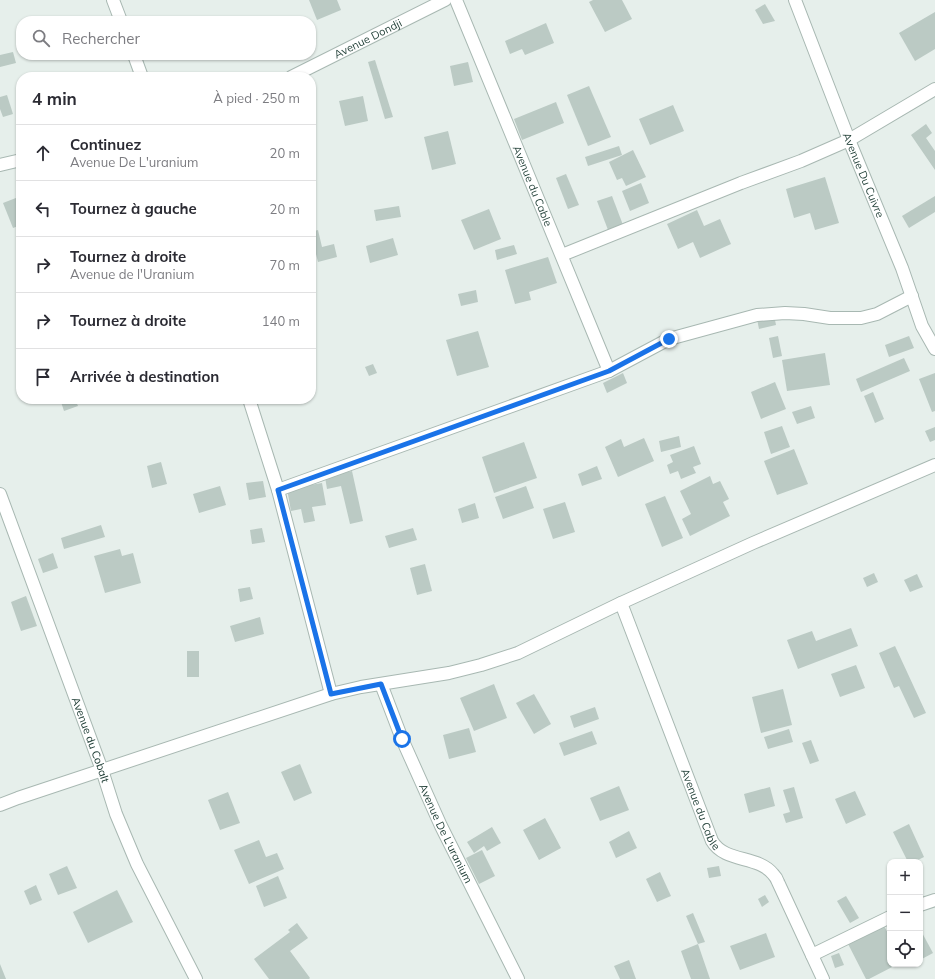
<!DOCTYPE html>
<html lang="fr">
<meta charset="utf-8">
<style>
:root{--surface:#fff;--page:#f2f2f3;--text:#2b2b33;--muted:#7c7c81;--line:#e1e1e2}
body{margin:0;font-family:Mulish,sans-serif;background:var(--page);color:var(--text)}
.controls{position:absolute;right:12px;bottom:12px;display:grid;overflow:hidden;border-radius:8px;box-shadow:0 1px 3px #0004}
.controls button{width:36px;height:36px;display:grid;place-items:center;padding:0;border:0;border-bottom:1px solid var(--line);background:var(--surface);color:var(--text);font:20px sans-serif}
.stop{position:absolute;width:12px;height:12px;margin:-9px;border:3px solid #1a73e8;border-radius:50%;background:#fff}
.stop.end{background:#1a73e8;border-color:#fff;box-shadow:0 1px 4px #0008}
.list{margin:0;padding:0;list-style:none}
h2{display:flex;justify-content:space-between;align-items:center;height:52px;margin:0;padding:0 16px;font-size:17px}
h2 small{font-size:13px;font-weight:400;color:var(--muted)}
.list li{display:grid;grid-template-columns:26px 1fr auto;gap:12px;align-items:center;box-sizing:border-box;height:56px;padding:0 16px;border-top:1px solid var(--line)}
.list b{display:block;font-size:15px;white-space:nowrap}
.list p{margin:0;font-size:13px;white-space:nowrap;color:var(--muted)}
.list em{font-size:13px;font-style:normal;color:var(--muted)}
.icon{flex:none;width:22px;height:22px;fill:none;stroke:currentColor;stroke-width:2;stroke-linecap:round;stroke-linejoin:round}
.map{position:relative;flex:none;width:935px;height:979px;overflow:hidden}
.search{position:absolute;background:var(--surface);box-shadow:0 1px 3px #0004;left:16px;top:16px;width:300px;height:44px;display:flex;align-items:center;gap:10px;box-sizing:border-box;padding:0 14px;border-radius:16px;color:var(--muted);font-size:15px}
.panel{position:absolute;background:var(--surface);box-shadow:0 1px 3px #0004;left:16px;top:72px;width:300px;height:332px;border-radius:16px}
.map>svg:first-child{display:block}
.building{fill:#bbcac4}
.lines{fill:none;stroke-linecap:round;stroke-linejoin:round}
.minor-casing{stroke:#a8b8b2;stroke-width:14}
.minor{stroke:#fff;stroke-width:12}
.route{stroke:#1a73e8;stroke-width:5}
.labels{text-anchor:middle;dominant-baseline:central;stroke-width:4;stroke-linejoin:round;paint-order:stroke}
.street-label{font-size:11px;fill:#24423a;stroke:#f7fbf9}
</style>
<div class="map">
<svg width="935" height="979" viewBox="0 0 935 979">
<rect width="100%" height="100%" fill="#e6efeb"/>
<g class="building">
<path d="M309,0H337L341,10L317,20Z"/>
<path d="M593,0H622L632,19L605,32L589,2Z"/>
<path d="M765,4L775,21L763,24L755,10Z"/>
<path d="M935,12V49L915,61L899,33Z"/>
<path d="M546,23L554,43L525,55L522,49L510,54L505,41Z"/>
<path d="M13,52L16,63L0,67V55Z"/>
<path d="M375,60L393,117L385,119L368,62Z"/>
<path d="M468,62L473,82L454,86L450,66Z"/>
<path d="M589,86L611,137L588,146L567,95Z"/>
<path d="M7,95L13,114L3,117L0,109V97Z"/>
<path d="M363,96L368,121L345,126L339,101Z"/>
<path d="M556,102L564,123L522,140L514,119Z"/>
<path d="M673,105L684,131L650,145L639,119Z"/>
<path d="M926,124L932,133L926,138L935,151V170L911,135Z"/>
<path d="M448,131L456,164L432,170L424,137Z"/>
<path d="M619,146L622,155L588,166L585,157Z"/>
<path d="M633,150L646,177L626,186L622,178L617,180L609,162Z"/>
<path d="M566,174L579,205L568,209L556,178Z"/>
<path d="M825,177L839,223L815,230L810,213L794,218L786,189Z"/>
<path d="M641,183L649,203L630,211L622,191Z"/>
<path d="M21,196V225L13,228L3,203Z"/>
<path d="M612,196L623,225L608,230L597,201Z"/>
<path d="M935,196V212L909,228L902,216Z"/>
<path d="M399,206L401,217L376,221L374,210Z"/>
<path d="M489,209L501,239L474,250L461,220Z"/>
<path d="M697,210L704,226L720,219L731,244L700,258L693,242L678,249L667,224Z"/>
<path d="M318,230L322,247L334,244L337,257L318,262L315,250L311,251V232Z"/>
<path d="M393,238L398,255L370,263L366,246Z"/>
<path d="M514,245L517,254L497,260L495,250Z"/>
<path d="M548,257L557,283L529,292L531,300L515,304L505,270Z"/>
<path d="M476,290L478,302L461,306L458,294Z"/>
<path d="M774,315L776,325L759,329L757,319Z"/>
<path d="M478,331L489,367L457,376L446,340Z"/>
<path d="M778,336L782,356L773,358L769,338Z"/>
<path d="M909,336L914,348L889,357L885,345Z"/>
<path d="M825,353L830,385L787,391L782,360Z"/>
<path d="M904,358L910,371L861,392L856,379Z"/>
<path d="M373,364L377,373L369,376L365,367Z"/>
<path d="M623,373L627,383L607,393L603,383Z"/>
<path d="M935,373V411L932,412L919,379Z"/>
<path d="M775,382L786,409L761,419L751,392Z"/>
<path d="M873,392L884,419L875,423L864,396Z"/>
<path d="M60,399H75L78,406L64,411Z"/>
<path d="M811,406L815,418L797,424L792,412Z"/>
<path d="M782,426L790,447L771,454L764,432Z"/>
<path d="M935,427V440L930,442L925,431Z"/>
<path d="M679,436L681,447L661,452L659,441Z"/>
<path d="M644,438L654,461L618,477L605,447L621,439L624,447Z"/>
<path d="M524,442L537,478L494,493L482,457Z"/>
<path d="M694,446L701,464L693,467L696,473L681,479L678,471L670,474L667,465L673,462L670,455Z"/>
<path d="M794,449L808,484L777,495L764,461Z"/>
<path d="M161,462L167,484L152,488L147,466Z"/>
<path d="M597,466L602,479L582,486L578,474Z"/>
<path d="M352,471L363,521L350,524L341,486L327,489L325,477Z"/>
<path d="M710,476L713,484L720,481L729,499L723,502L730,516L690,536L682,519L691,514L680,491Z"/>
<path d="M263,481L266,497L249,500L246,483Z"/>
<path d="M322,483L326,505L312,507L315,521L304,523L301,509L291,511L287,489Z"/>
<path d="M220,486L226,505L199,513L193,494Z"/>
<path d="M526,486L534,508L503,519L495,497Z"/>
<path d="M665,496L683,538L662,547L645,504Z"/>
<path d="M565,502L575,532L553,539L543,509Z"/>
<path d="M475,503L479,518L462,523L458,509Z"/>
<path d="M101,525L105,537L64,549L61,538Z"/>
<path d="M262,528L265,542L252,544L250,530Z"/>
<path d="M413,528L417,540L389,548L385,536Z"/>
<path d="M120,549L122,556L133,553L141,583L105,593L94,556Z"/>
<path d="M53,553L58,568L43,573L38,559Z"/>
<path d="M425,564L432,591L417,595L410,568Z"/>
<path d="M874,573L878,582L867,587L863,578Z"/>
<path d="M917,574L923,587L910,592L904,580Z"/>
<path d="M250,587L253,599L240,602L238,589Z"/>
<path d="M26,596L37,626L21,631L11,602Z"/>
<path d="M260,617L264,634L235,642L230,626Z"/>
<path d="M851,628L858,646L798,669L787,640L812,631L816,641Z"/>
<path d="M895,646L926,713L914,718L899,686L894,688L879,653Z"/>
<rect x="187" y="651" width="12" height="26"/>
<path d="M856,665L865,688L840,697L831,674Z"/>
<path d="M494,684L507,718L474,731L460,698Z"/>
<path d="M783,689L792,725L761,733L752,697Z"/>
<path d="M534,694L551,724L534,734L516,703Z"/>
<path d="M595,707L599,719L574,728L570,716Z"/>
<path d="M469,728L476,752L449,759L443,735Z"/>
<path d="M789,729L793,742L768,749L764,737Z"/>
<path d="M592,731L597,744L564,756L559,743Z"/>
<path d="M811,740L819,761L810,764L802,743Z"/>
<path d="M300,764L312,793L294,801L281,772Z"/>
<path d="M619,786L629,810L600,821L590,798Z"/>
<path d="M770,787L775,806L749,813L744,794Z"/>
<path d="M794,787L803,818L786,823L783,814L790,812L783,790Z"/>
<path d="M855,791L866,815L846,824L835,799Z"/>
<path d="M228,792L240,823L220,830L208,800Z"/>
<path d="M545,818L561,848L539,860L523,830Z"/>
<path d="M909,824L924,857L914,862H908L893,832Z"/>
<path d="M492,827L501,843L487,851L484,846L474,853L467,842Z"/>
<path d="M629,831L637,848L616,858L609,842Z"/>
<path d="M259,840L266,857L277,853L284,869L249,884L234,850Z"/>
<path d="M482,850L495,876L479,884L466,858Z"/>
<path d="M67,866L77,888L58,895L49,874Z"/>
<path d="M719,866L721,876L709,878L707,868Z"/>
<path d="M660,872L671,896L657,902L646,879Z"/>
<path d="M278,876L287,898L264,907L256,886Z"/>
<path d="M36,885L42,900L30,905L24,891Z"/>
<path d="M117,890L133,922L88,943L73,912Z"/>
<path d="M765,895L769,902L762,907L758,899Z"/>
<path d="M846,896L859,918L850,923L837,901Z"/>
<path d="M693,913L705,942L698,944L686,916Z"/>
<path d="M297,923L308,938L290,951L310,978L309,979H269L254,959L290,932L288,930Z"/>
<path d="M883,924L890,937V964H898L869,979H866L847,942Z"/>
<path d="M920,929L933,953L920,960Z"/>
<path d="M766,933L775,957L740,970L730,946Z"/>
<path d="M698,944L710,979H691L681,951Z"/>
<path d="M839,953L844,965L835,968L831,956Z"/>
<path d="M629,960L636,979H620L614,966Z"/>
<path d="M0,964L6,979H0Z"/>
</g>
<g class="lines">
<g class="minor-casing">
<g id="minor">
<path d="M113,0L121,21"/>
<path id="s1" d="M456,0L609,371"/>
<path id="s2" d="M795,0L849,140L902,268L922,326L935,349"/>
<path d="M134,55L142,77"/>
<path id="s3" d="M291,77L445,0"/>
<path d="M0,165L21,160"/>
<path d="M562,255L741,183L801,161L849,140L935,89"/>
<path d="M249,399L278,490L331,694"/>
<path d="M278,490L609,371L669,339L757,315L785,313L804,314L830,318H861L877,314L912,296"/>
<path id="s4" d="M0,494L102,770L116,814L137,864L196,979"/>
<path id="s5" d="M621,603L712,841C725,863 758,855 773,874C775,876 777,879 778,882L823,979"/>
<path id="s6" d="M381,684L402,739L441,826L518,979"/>
<path d="M0,805L18,798L331,694L361,687L449,673L481,665L518,653L621,603L753,543L935,465"/>
<path d="M920,905L935,900"/>
<path d="M812,955L890,917"/>
</g>
</g>
<use href="#minor" class="minor"/>
</g>
<g class="lines">
<path class="route" d="M402,739L381,684L331,694L278,490L609,371L669,339"/>
</g>
<g class="labels">
<g class="street-label">
<text stroke="none"><textPath href="#s3" startOffset="86">Avenue Dondji</textPath></text>
<text stroke="none"><textPath href="#s2" startOffset="188">Avenue Du Cuivre</textPath></text>
<text stroke="none"><textPath href="#s1" startOffset="201">Avenue du Cable</textPath></text>
<text stroke="none"><textPath href="#s4" startOffset="262">Avenue du Cobalt</textPath></text>
<text stroke="none"><textPath href="#s5" startOffset="221">Avenue du Cable</textPath></text>
<text stroke="none"><textPath href="#s6" startOffset="163">Avenue De L'uranium</textPath></text>
</g>
</g>
</svg>
<div class="controls">
<button>+</button>
<button>−</button>
<button><svg class="icon" aria-label="locate" viewBox="0 0 24 24"><circle cx="12" cy="12" r="6"/><path d="M12 2v4M12 18v4M2 12h4M18 12h4"/></svg></button>
</div>
<div class="stop" style="left:402px;top:739px"></div>
<div class="stop end" style="left:669px;top:339px"></div>
<div class="search"><svg class="icon" aria-label="search" viewBox="0 0 24 24"><circle cx="10" cy="10" r="6"/><path d="M15 15l6 6"/></svg>Rechercher</div>
<section class="panel">
<h2>4 min<small>À pied · 250 m</small></h2>
<ul class="list">
<li><svg class="icon" aria-label="ahead" viewBox="0 0 24 24"><path d="M12 20V5M6 11l6-6 6 6"/></svg><div><b>Continuez</b><p>Avenue De L'uranium</p></div><em>20 m</em></li>
<li><svg class="icon" aria-label="left" viewBox="0 0 24 24"><path d="M17 20v-9H6M10 6l-5 5 5 5"/></svg><div><b>Tournez à gauche</b></div><em>20 m</em></li>
<li><svg class="icon" aria-label="right" viewBox="0 0 24 24"><path d="M7 20v-9h11M14 6l5 5-5 5"/></svg><div><b>Tournez à droite</b><p>Avenue de l'Uranium</p></div><em>70 m</em></li>
<li><svg class="icon" aria-label="right" viewBox="0 0 24 24"><path d="M7 20v-9h11M14 6l5 5-5 5"/></svg><div><b>Tournez à droite</b></div><em>140 m</em></li>
<li><svg class="icon" aria-label="arrive" viewBox="0 0 24 24"><path d="M6 21V4h12l-3 4 3 4H6"/></svg><div><b>Arrivée à destination</b></div></li>
</ul>
</section>
</div>
